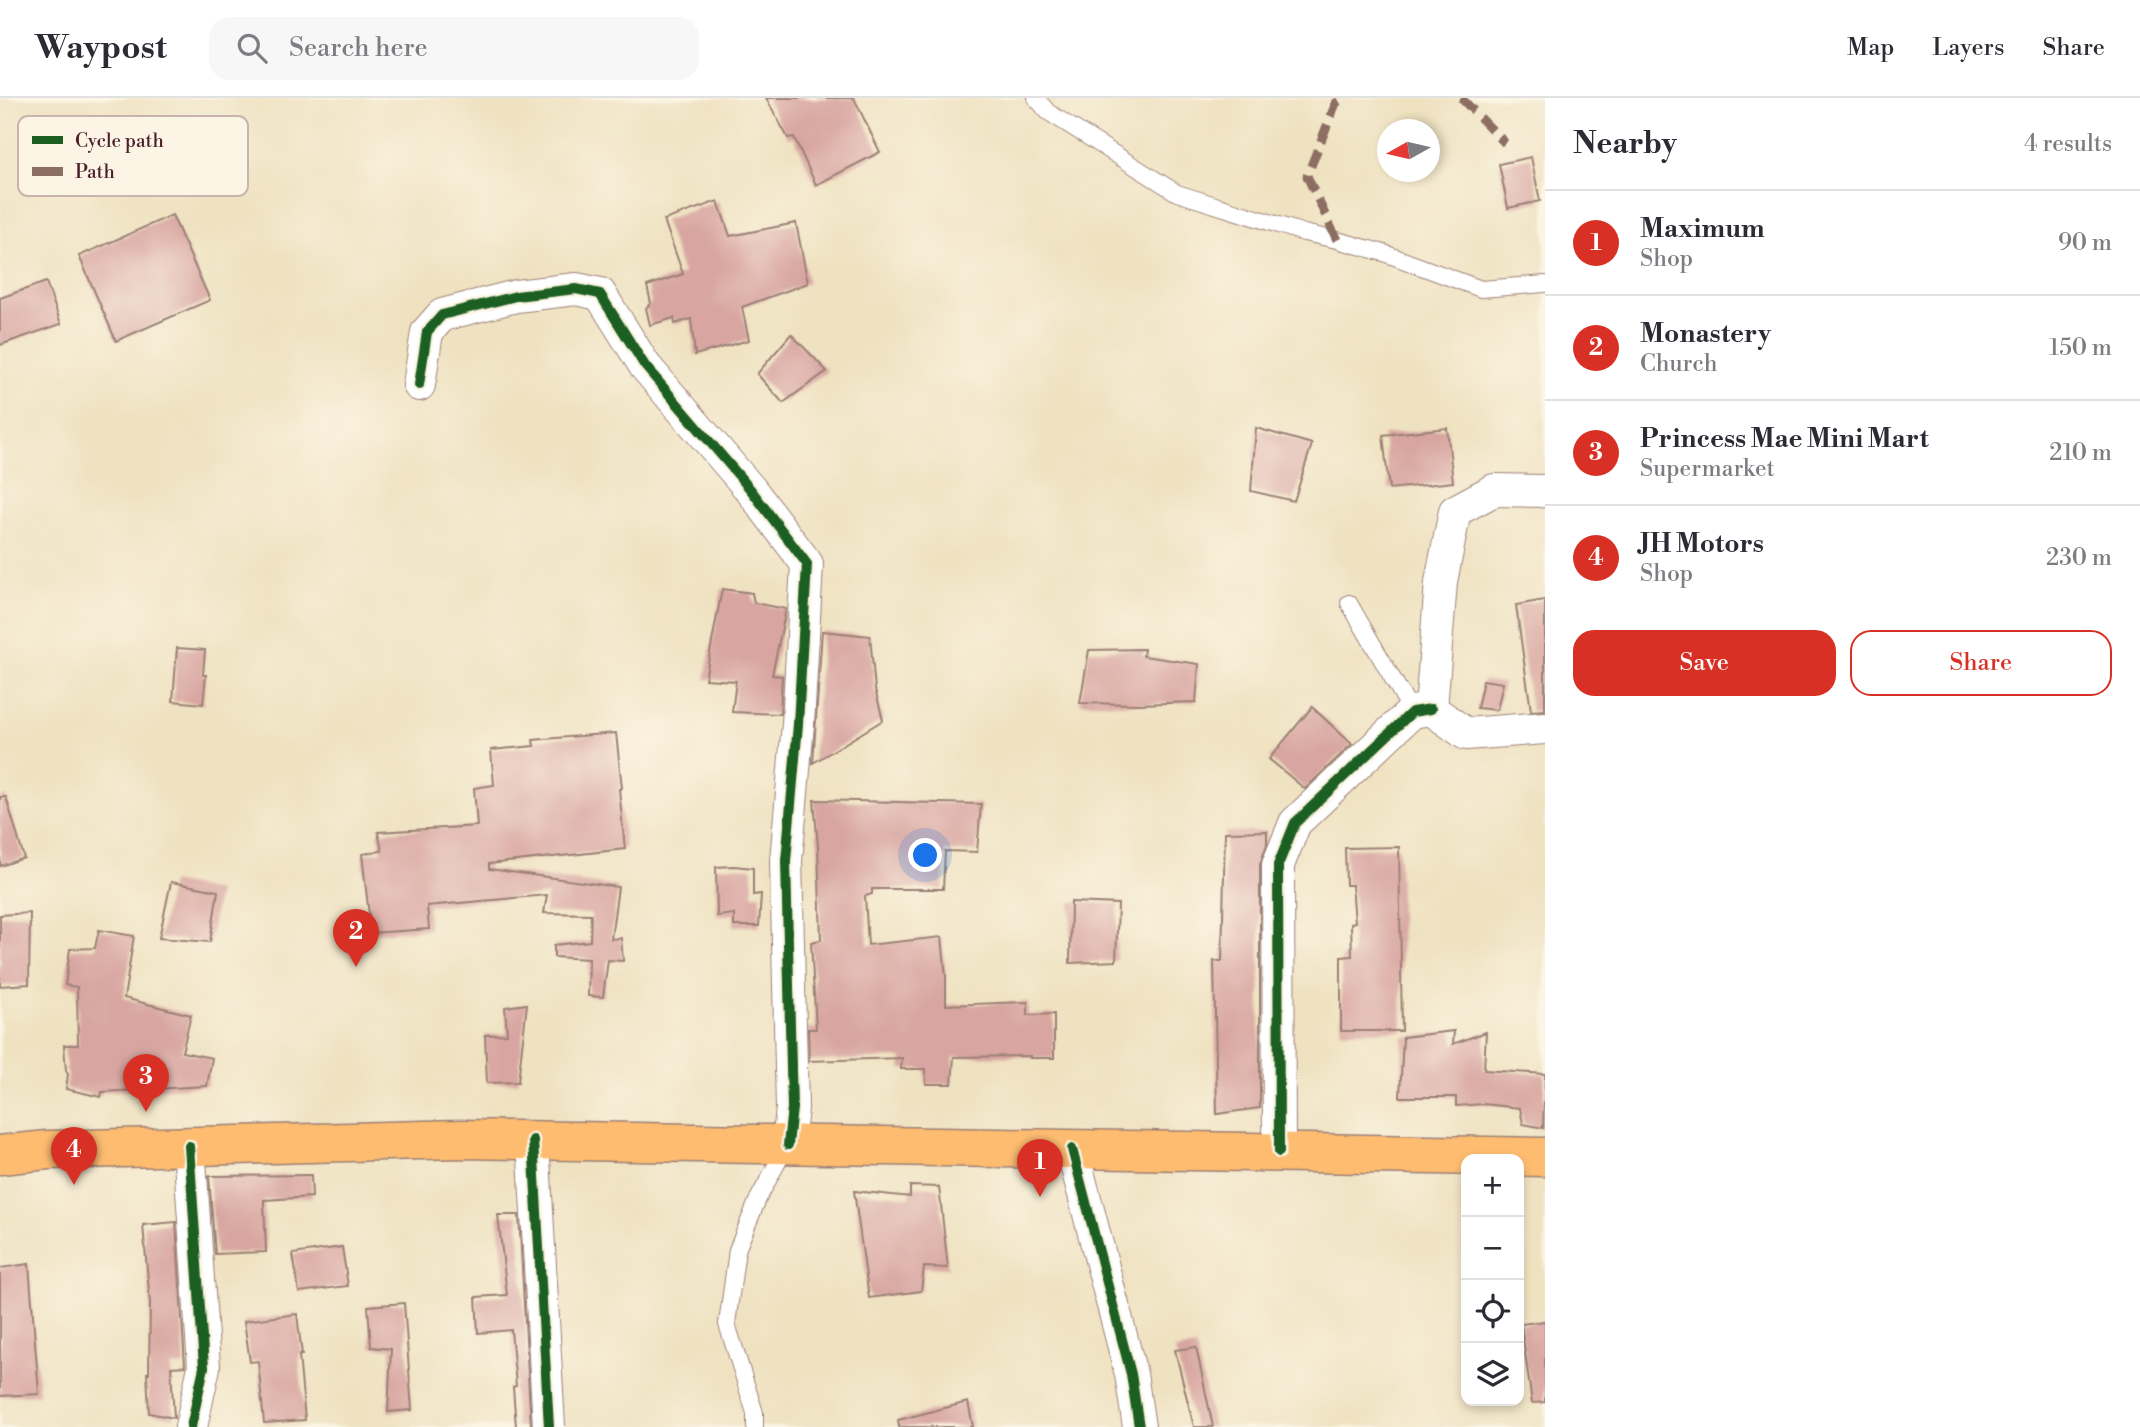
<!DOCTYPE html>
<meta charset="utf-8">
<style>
:root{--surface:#fff;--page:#f7f7f7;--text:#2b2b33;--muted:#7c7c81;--line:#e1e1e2;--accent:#d93025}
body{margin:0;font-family:"Libre Bodoni",serif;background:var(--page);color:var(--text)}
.controls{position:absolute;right:21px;bottom:21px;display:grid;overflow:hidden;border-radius:14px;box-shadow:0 4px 10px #0003}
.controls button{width:63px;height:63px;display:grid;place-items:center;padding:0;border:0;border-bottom:2px solid var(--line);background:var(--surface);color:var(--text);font:35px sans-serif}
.compass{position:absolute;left:1377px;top:21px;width:63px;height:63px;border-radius:50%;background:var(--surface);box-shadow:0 4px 10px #0003;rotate:262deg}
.you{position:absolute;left:926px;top:758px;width:24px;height:24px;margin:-18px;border:5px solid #fff;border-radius:50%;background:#1a73e8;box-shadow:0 0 0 10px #1a73e833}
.badge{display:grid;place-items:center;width:46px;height:46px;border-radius:50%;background:var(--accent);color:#fff;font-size:23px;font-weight:700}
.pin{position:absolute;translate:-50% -58px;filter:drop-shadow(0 2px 4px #0008)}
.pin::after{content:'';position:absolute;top:37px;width:24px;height:21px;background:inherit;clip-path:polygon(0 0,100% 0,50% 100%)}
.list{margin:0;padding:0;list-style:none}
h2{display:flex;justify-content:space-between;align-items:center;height:91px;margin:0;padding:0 28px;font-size:30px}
h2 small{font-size:23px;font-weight:400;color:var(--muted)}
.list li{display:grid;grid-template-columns:46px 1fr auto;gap:21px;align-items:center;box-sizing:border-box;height:105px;padding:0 28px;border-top:2px solid var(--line)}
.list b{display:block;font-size:26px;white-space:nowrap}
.list p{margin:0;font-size:23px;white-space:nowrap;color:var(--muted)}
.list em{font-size:23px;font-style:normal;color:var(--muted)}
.actions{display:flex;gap:14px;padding:21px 28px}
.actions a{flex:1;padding:16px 0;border:2px solid var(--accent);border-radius:21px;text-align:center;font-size:24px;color:var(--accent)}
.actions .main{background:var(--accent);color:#fff}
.icon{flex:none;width:38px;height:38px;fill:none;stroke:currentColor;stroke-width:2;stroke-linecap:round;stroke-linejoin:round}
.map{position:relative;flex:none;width:1545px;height:1329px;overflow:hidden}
header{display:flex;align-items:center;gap:42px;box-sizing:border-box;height:98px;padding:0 35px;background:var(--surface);border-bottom:2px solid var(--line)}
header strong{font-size:33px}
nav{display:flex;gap:38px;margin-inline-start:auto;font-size:24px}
.search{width:490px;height:63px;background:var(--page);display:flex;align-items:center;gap:18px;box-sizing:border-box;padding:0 24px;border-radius:21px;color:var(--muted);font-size:26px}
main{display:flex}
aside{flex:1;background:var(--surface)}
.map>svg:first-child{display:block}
.building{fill:#d8a5a0}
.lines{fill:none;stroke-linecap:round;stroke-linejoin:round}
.service-casing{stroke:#9c8076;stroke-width:18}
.minor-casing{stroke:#9c8076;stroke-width:34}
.primary-casing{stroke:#9c8076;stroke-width:41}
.service{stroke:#fff;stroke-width:16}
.minor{stroke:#fff;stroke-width:32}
.primary{stroke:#fdbc6f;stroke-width:38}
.quiet{stroke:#8d6e63;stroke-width:9;stroke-dasharray:18 9;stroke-linecap:butt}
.cycleway-casing{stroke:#fcf5e5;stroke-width:15}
.cycleway{stroke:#1b5e20;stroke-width:10}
.key{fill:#fcf5e5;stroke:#c7b5ad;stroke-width:2}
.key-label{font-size:19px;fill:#4a1f2b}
</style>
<header>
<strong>Waypost</strong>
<div class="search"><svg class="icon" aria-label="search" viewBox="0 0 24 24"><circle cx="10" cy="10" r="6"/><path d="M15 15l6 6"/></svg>Search here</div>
<nav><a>Map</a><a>Layers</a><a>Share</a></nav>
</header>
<main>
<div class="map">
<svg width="1545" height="1329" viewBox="0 0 1545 1329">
<rect width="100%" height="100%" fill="#fcf5e5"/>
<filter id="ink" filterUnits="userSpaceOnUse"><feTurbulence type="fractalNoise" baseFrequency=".0143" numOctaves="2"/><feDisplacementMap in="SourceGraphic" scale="14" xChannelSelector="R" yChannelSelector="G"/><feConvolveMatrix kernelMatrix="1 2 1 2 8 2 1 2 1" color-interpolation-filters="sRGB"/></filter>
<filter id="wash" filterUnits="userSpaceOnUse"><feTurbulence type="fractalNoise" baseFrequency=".00686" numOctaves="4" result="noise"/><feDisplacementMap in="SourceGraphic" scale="28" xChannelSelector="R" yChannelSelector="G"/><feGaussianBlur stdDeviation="1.57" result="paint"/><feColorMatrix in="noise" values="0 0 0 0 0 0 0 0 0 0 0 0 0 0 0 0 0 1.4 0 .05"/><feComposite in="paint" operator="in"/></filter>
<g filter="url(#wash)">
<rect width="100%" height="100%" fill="#efe2c1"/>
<g id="blocks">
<g class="building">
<path d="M766,0H854L880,54L816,87L794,39L788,40Z"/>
<path d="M1531,59L1540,103L1508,110L1499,66Z"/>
<path d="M718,103L730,138L796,125L808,185L742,209L749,242L695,257L691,221L675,226L674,220L650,227L646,210L651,205L647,188L683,176L664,122Z"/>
<path d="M172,117L210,202L116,243L79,158Z"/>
<path d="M46,184L61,226L0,247V200Z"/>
<path d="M791,236L827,273L783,305L757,276Z"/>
<path d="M1256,330L1312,346L1294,403L1251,393Z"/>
<path d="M1447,330L1453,384L1389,391L1383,337Z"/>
<path d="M722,491L752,495L754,505L786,511L772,577L782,578L780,616L732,614L736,583L705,581Z"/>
<path d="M1545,502V612L1531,613L1516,507Z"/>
<path d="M822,533L870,538L875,591L883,622L813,665Z"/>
<path d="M177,550L205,552L203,577H206L203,606L173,603Z"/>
<path d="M1144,551L1143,558L1199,566L1196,604L1139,606L1080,605L1089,552Z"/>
<path d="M1483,582L1503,585L1497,612L1477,610Z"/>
<path d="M1312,609L1352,646L1305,691L1269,661Z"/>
<path d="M616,635L622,690L619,691L625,751L489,766V771L618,789L611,841L621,840L623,863L608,862L603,899L588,898L589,861L554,859V847L590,843L591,816L544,815L547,797L427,808L429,831L371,835L362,756L382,753L378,734L477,728L474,690L494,687L491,652L534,648L533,642Z"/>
<path d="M0,699H6L24,760L0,768Z"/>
<path d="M814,702L981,706L977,754L945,753L943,791H872V796L865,798L868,847L942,839L946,879V907L1028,904V917L1054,916V960H1030V958L954,959L952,986H926L925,971H901L902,960L809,963L808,931H816L811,844L821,842L818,749Z"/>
<path d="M1267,733V746L1260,767V1010L1217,1016L1214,863H1222L1225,734Z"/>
<path d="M1399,749L1402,933H1341V859L1352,858L1351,825L1355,824L1352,787H1346L1345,750Z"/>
<path d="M734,768L753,770V797L761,796L759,828H734V816L717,818L716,769Z"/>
<path d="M171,784L218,793L210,844L159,840Z"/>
<path d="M1071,804L1118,806L1116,863L1070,865Z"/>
<path d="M30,815L29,886L0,888V817Z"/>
<path d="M99,832L134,838L124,900L191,917L182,954L212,960L207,988L102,994L101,999L66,991L68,976L66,973L64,947H78L77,889L65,887L70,851L95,850Z"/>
<path d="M527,906L518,984L487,985L485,937L507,936L505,909Z"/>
<path d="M1454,933L1453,946L1486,934L1484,972L1545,976L1543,1030L1523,1026L1520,1010L1483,1006L1456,1008V999H1400L1403,939Z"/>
<path d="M311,1077L312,1099L264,1102L266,1154L215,1156L209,1078Z"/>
<path d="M910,1088L939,1089L948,1170L924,1169L921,1193L869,1200L854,1093L910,1099Z"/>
<path d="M498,1117H519L531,1329H516L513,1289L516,1288L511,1232L478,1235L476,1199L507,1197Z"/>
<path d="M176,1124L185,1268L171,1269L174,1320L149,1315L147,1275H149L150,1205L143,1127Z"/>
<path d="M342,1149L348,1188L299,1194L293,1156Z"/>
<path d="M29,1166L39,1296L0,1298V1170Z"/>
<path d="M404,1205L412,1312L388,1314L391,1251L371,1249L368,1208Z"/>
<path d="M297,1216L302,1257H299L305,1322L264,1325L258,1263L250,1264L244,1223Z"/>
<path d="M1545,1223V1304L1532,1305L1521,1226Z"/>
<path d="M1196,1249L1213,1329H1194L1175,1252Z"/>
<path d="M968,1304L973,1329H899L898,1322Z"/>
</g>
</g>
</g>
<g filter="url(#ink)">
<use href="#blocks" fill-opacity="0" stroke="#9c8076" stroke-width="2"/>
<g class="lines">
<g class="service-casing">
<g id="service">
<path d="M1036,0L1048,14L1177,95L1304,135L1337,142L1384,155L1481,191L1545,186"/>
<path d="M1349,505L1412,614"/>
<path d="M755,1329V1315L727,1226L737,1152L758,1101L786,1049"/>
</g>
</g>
<g class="minor-casing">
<g id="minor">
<path d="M419,287L427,234L442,217L516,198L576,191L600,196L645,268L751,392L807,466L798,626L786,763L792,1010L788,1047"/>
<path d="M1545,393L1494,392L1455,413L1441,484L1431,611L1466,636L1545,630"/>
<path d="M533,1042L549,1329"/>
<path d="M189,1048L204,1269L191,1329"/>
<path d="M1072,1051L1131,1276L1139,1329"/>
<path d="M1279,1054L1278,767L1295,725L1412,614L1431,611"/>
</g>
</g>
<g class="primary-casing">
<path id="primary" d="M0,1057L47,1052L461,1041L1545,1059"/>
</g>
<use href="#service" class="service"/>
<use href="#minor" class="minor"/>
<use href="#primary" class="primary"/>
<g class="quiet">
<path d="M1461,0L1505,45"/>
<path d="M1337,142L1307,78L1336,5L1345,0"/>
</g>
<g class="cycleway-casing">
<g id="cycleway">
<path d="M419,287L427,234L442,217L516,198L576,191L600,196L645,268L751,392L807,466L798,626L786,763L792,1010L788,1047"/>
<path d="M533,1042L549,1329"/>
<path d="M189,1048L204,1269L191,1329"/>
<path d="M1072,1051L1131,1276L1139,1329"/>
<path d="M1279,1054L1278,767L1295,725L1412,614L1431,611"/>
</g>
</g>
<use href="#cycleway" class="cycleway"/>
</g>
</g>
<rect x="18" y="18" width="230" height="80" rx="10" class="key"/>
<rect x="32" y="38" width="31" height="8" fill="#1b5e20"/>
<rect x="32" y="69" width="31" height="9" fill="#8d6e63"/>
<g class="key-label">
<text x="75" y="49">Cycle path</text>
<text x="75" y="80">Path</text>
</g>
</svg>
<div class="controls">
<button>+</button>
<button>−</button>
<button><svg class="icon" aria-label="locate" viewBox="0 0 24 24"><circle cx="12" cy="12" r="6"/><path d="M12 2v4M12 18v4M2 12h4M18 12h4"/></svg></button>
<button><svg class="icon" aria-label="layers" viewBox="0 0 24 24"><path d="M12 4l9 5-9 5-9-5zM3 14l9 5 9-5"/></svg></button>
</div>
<svg class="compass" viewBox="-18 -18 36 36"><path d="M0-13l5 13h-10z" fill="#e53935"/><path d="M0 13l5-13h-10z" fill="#7c7c81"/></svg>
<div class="you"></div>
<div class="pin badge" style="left:1040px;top:1099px">1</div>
<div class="pin badge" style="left:356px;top:869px">2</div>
<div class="pin badge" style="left:146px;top:1014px">3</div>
<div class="pin badge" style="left:74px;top:1087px">4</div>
</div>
<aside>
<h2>Nearby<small>4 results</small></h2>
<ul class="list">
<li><span class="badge">1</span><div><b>Maximum</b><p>Shop</p></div><em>90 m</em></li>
<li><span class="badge">2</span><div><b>Monastery</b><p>Church</p></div><em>150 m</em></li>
<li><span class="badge">3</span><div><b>Princess Mae Mini Mart</b><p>Supermarket</p></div><em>210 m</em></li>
<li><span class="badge">4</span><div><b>JH Motors</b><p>Shop</p></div><em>230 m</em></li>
</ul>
<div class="actions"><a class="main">Save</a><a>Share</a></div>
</aside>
</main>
